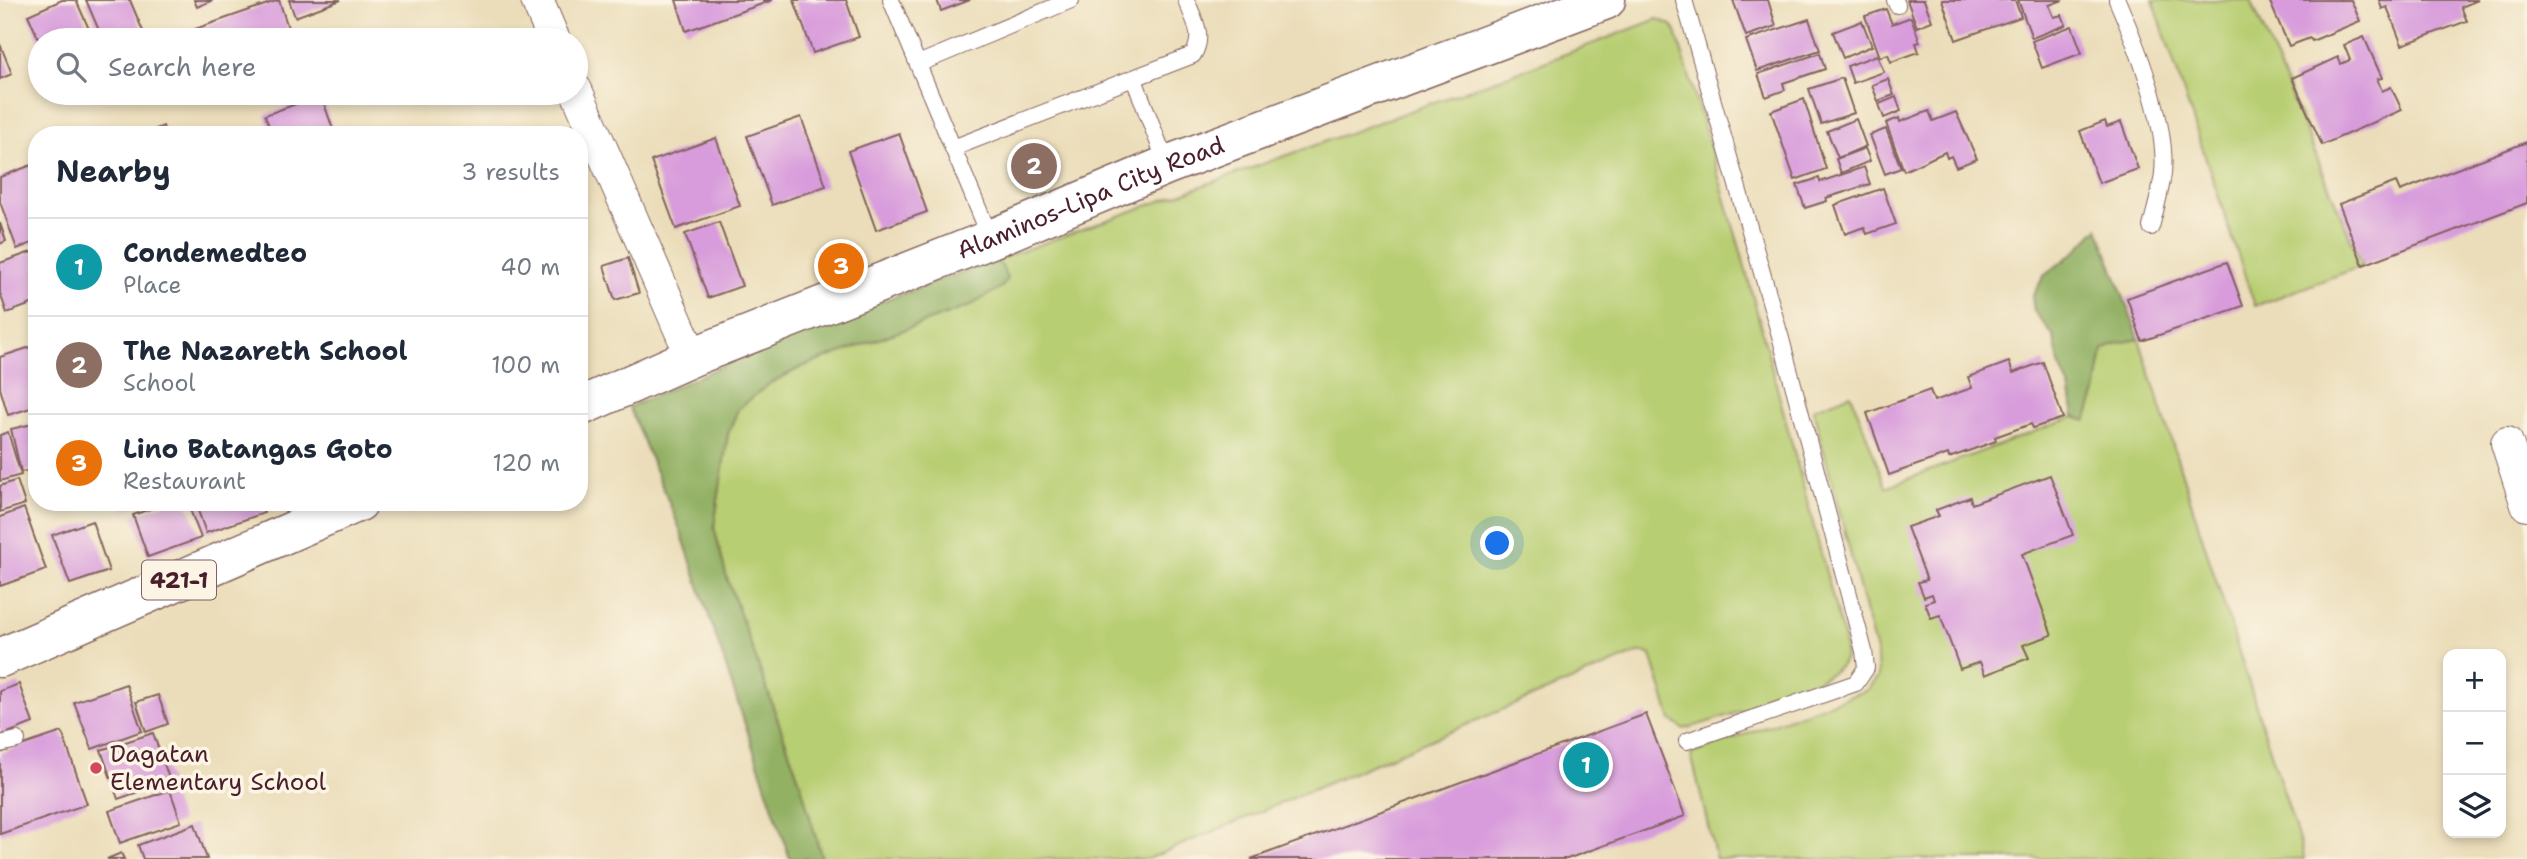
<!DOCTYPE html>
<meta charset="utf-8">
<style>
:root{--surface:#fff;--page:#f2f2f3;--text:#1f2937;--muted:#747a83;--line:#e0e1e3;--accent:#ea580c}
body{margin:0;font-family:"Shantell Sans",sans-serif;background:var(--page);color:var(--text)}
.controls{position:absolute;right:21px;bottom:21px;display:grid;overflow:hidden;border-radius:14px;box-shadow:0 4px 10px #0003}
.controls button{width:63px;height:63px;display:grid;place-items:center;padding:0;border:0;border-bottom:2px solid var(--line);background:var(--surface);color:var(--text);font:35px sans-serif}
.you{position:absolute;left:1498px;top:544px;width:24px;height:24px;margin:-18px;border:5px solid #fff;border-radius:50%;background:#1a73e8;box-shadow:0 0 0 10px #1a73e833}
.badge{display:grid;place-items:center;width:46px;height:46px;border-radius:50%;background:var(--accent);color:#fff;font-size:23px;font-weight:700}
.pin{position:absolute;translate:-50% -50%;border:4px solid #fff;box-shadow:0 2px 7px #0006}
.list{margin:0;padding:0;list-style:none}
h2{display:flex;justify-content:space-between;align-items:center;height:91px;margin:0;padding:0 28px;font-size:30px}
h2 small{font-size:23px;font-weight:400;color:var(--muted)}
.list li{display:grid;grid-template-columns:46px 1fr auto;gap:21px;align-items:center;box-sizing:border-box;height:98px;padding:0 28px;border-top:2px solid var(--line)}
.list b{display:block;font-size:26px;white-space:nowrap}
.list p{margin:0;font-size:23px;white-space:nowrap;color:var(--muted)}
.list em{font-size:23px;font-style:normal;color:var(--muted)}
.icon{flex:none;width:38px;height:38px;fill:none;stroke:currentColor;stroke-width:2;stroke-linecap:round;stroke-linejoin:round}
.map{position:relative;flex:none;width:2527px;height:859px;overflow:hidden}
.search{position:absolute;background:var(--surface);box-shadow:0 4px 10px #0003;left:28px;top:28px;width:560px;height:77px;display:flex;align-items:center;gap:18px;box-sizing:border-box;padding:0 24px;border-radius:38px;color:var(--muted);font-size:26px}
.panel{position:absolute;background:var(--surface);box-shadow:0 4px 10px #0003;left:28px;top:126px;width:560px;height:385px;border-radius:28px}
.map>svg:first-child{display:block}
.green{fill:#b8ce72;stroke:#81764e;stroke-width:2}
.forest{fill:#92b164;stroke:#6e6848;stroke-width:2}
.building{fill:#d89cdc}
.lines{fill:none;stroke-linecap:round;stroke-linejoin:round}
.lane-casing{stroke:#82625d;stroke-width:18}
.street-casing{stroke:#82625d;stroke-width:34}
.primary-casing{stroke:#82625d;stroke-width:41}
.lane{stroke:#fff;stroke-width:16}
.street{stroke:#fff;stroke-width:32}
.primary{stroke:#fff;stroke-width:38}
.poi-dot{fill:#d1495b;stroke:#fcf5e5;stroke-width:2.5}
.labels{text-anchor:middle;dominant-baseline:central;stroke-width:7;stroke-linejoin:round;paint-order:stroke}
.shield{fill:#fcf5e5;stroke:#7f5f63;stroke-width:2}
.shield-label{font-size:23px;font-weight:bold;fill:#4a1f2b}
.street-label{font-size:24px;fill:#4a1f2b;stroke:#fcf5e5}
.poi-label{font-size:24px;fill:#4a1f2b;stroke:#fcf5e5;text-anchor:start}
</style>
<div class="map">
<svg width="2527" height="859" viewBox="0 0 2527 859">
<rect width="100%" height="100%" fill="#fcf5e5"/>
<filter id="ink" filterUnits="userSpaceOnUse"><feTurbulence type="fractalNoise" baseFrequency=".0143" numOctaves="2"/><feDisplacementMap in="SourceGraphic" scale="14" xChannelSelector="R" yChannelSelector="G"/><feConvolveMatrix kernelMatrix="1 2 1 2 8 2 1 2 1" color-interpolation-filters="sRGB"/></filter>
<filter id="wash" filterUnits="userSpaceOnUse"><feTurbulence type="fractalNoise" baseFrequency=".00686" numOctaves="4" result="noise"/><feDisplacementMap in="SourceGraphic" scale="28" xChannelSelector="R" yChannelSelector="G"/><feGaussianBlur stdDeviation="1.57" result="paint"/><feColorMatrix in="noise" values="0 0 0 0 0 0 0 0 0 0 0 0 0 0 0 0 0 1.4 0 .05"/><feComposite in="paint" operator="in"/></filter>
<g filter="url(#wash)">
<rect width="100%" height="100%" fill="#ebddb9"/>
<g class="green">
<path d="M2153,0H2251L2362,266L2255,306Z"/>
<path d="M1657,19L1672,25L1676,32L1741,252L1844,640C1845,650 1847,658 1840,666C1825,683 1710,723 1683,729L1671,720L1651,655L1646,653H1637L1148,859H822L800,782L726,575L714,527L728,434L738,409L770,383L804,366L970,306L1002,266L994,261L1526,69Z"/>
<path d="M2139,339L2305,859H1716L1691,754L1867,690L1878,677L1877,656L1813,409L1851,394L1886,487L2074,417L2086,421L2096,392L2103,350L2118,343Z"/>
</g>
<g class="forest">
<path d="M2098,228L2139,339L2118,343L2103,350L2096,392L2086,421L2074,416L2069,386L2059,364L2054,337L2034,311L2032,297L2044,276L2077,250Z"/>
<path d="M994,261L1002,266L1007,279L1002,287L970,306L804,366L770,383L738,409L728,434L714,527L726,575L800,782L822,859H790L680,529L629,407L820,323Z"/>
</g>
<g id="blocks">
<g class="building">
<path d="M62,0H76L94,40H39L28,15Z"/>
<path d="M86,0H130L145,36L135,40H103Z"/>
<path d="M194,0H213L197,7Z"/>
<path d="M279,0L292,40H192L189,31Z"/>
<path d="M289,0H341L295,17Z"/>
<path d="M676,0H773L686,31Z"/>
<path d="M794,0H846L859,37L813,53Z"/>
<path d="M937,0H970L941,11Z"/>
<path d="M1733,0H1768L1776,26L1746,36Z"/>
<path d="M1907,0H1924L1932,21L1917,27Z"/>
<path d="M1942,0H2015L2021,17L1956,40Z"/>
<path d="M2018,0H2063L2049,5L2054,17L2062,15L2066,25L2032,38Z"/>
<path d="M2269,0H2351L2360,21L2312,41L2310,38L2289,46Z"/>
<path d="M2379,0H2478L2461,7L2467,21L2402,45L2387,7L2382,9Z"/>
<path d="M1886,9L1892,24L1911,17L1920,42L1916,43L1919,52L1891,62L1888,54L1880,57L1865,16Z"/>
<path d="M1809,19L1820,50L1757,71L1746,40Z"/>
<path d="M1862,21L1872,46L1843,58L1833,32Z"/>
<path d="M2072,26L2082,53L2042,68L2032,41Z"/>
<path d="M2364,37L2382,78L2377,79L2382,91L2391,87L2402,110L2322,145L2292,78L2338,57L2341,64L2350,60L2344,45Z"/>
<path d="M0,44L12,74L0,79Z"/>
<path d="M1820,53L1825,69L1783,83L1785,90L1766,97L1758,74Z"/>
<path d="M1877,55L1884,72L1853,83L1847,66Z"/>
<path d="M1842,78L1854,113L1821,124L1809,89Z"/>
<path d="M1888,79L1894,95L1878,101L1872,85Z"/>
<path d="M321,95L335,135H272L265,115Z"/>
<path d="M1896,97L1901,111L1884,118L1879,104Z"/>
<path d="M1804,99L1826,169L1795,180L1771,111Z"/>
<path d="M1929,111L1933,121L1956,112L1977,159L1956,167L1951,156L1947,158L1945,152L1904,171L1886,123L1899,118L1900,122Z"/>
<path d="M801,117L826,186L772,205L747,136Z"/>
<path d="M1856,119L1866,146L1838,158L1827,131Z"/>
<path d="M2105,121L2107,127L2121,122L2138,169L2099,183L2080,131Z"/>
<path d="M163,126L166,135H142Z"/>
<path d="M1886,129L1901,168L1885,174L1870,135Z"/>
<path d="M899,133L927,212L876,230L848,151Z"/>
<path d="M716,138L740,206L676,229L651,161Z"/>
<path d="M2527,142V203L2363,265L2339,204L2396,182L2400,191Z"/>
<path d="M1865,148L1870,161L1841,173L1836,159Z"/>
<path d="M37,163V241L17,249L0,202V177Z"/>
<path d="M1864,167L1870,184L1826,198L1827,201L1805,208L1797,185L1819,178L1820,182Z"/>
<path d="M1883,188L1896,224L1867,234L1864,227L1845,234L1835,205Z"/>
<path d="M719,222L742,286L708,298L685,234Z"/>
<path d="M0,223L6,241L0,244Z"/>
<path d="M37,250V302L7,313L0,293V263Z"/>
<path d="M628,258L639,293L615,300L604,266Z"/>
<path d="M2227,262L2243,306L2142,341L2127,298Z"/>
<path d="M37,345V406L8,415L0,388V357Z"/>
<path d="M2009,362L2013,373L2043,362L2063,418L2033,428L2031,424L1995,437L1996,441L1949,458L1948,454L1889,475L1867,413L1930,390L1934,401L1972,388L1968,377Z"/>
<path d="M37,423V469L21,472L11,429Z"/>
<path d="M8,432L21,475L0,481V435Z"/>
<path d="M2050,475L2073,535L2022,554L2052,635L2023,645L2029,658L1985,675L1980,662L1960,669L1940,615L1931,618L1925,603L1934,600L1932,594L1924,597L1918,582L1927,580L1907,527L1939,516L1936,510L1970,497L1972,504Z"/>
<path d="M17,480L25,504L0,512V486Z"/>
<path d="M122,502H144V503L125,510Z"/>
<path d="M169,502H187L201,538L148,557L133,515Z"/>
<path d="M195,502H260L264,513L206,533Z"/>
<path d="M24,508L46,570L0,586V517Z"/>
<path d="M92,521L109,571L70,584L52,535Z"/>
<path d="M19,684L33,723L0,736V691Z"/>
<path d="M126,684L142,731L92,749L74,702Z"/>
<path d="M158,695L168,724L146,732L136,702Z"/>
<path d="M1646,714L1685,816L1567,859H1251Z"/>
<path d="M62,732L87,804L0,834V753Z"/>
<path d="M153,733L170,781L118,799L101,750Z"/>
<path d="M170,790L181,822L120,843L109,811Z"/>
<path d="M195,824L207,859H143L138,845Z"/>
<path d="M121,853L124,859H107Z"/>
</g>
</g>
</g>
<g filter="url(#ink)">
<use href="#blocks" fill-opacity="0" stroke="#82625d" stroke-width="2"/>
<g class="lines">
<g class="lane-casing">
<g id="lane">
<path d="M891,0L991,239"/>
<path d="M1684,0L1781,339L1864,651L1866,668L1856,683L1687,741"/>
<path d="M1895,0L1897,5"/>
<path d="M2117,0C2137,46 2168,124 2163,173C2161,191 2155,210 2151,227"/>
<path d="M918,64L1071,0"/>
<path d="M1134,79L1167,165"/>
<path d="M953,148L1193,55C1205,35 1194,20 1186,0"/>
<path d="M0,744L17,740"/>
</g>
</g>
<g class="street-casing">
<g id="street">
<path d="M537,0L554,40"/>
<path d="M576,90L692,357"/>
<path d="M2507,443L2527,505"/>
</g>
</g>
<g class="primary-casing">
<g id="primary">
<path id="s1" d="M579,407L692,357L991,239L1167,165L1606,0"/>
<path d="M0,658L359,502"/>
</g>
</g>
<use href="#lane" class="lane"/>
<use href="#street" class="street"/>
<use href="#primary" class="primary"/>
</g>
</g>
<circle class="poi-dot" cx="96" cy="768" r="7"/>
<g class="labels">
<rect class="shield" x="142" y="560.5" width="74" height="39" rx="5"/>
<g class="shield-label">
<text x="179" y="580">421-1</text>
</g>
<g class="street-label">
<text stroke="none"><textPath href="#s1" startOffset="553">Alaminos-Lipa City Road</textPath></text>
</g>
<g class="poi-label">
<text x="110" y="754">Dagatan<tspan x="110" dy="28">Elementary School</tspan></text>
</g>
</g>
</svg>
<div class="controls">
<button>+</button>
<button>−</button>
<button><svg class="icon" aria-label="layers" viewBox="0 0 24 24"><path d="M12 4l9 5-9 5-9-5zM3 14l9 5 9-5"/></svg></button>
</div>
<div class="you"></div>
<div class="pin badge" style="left:1586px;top:765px;background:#0f9aa8">1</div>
<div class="pin badge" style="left:1034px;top:166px;background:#8d6e63">2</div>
<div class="pin badge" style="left:841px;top:266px;background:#e8710a">3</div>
<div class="search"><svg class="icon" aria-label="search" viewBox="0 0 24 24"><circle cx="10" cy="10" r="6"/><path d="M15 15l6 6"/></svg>Search here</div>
<section class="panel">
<h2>Nearby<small>3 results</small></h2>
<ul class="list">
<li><span class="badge" style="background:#0f9aa8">1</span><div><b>Condemedteo</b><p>Place</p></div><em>40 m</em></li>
<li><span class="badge" style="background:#8d6e63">2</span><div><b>The Nazareth School</b><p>School</p></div><em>100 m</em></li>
<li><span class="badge" style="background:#e8710a">3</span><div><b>Lino Batangas Goto</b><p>Restaurant</p></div><em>120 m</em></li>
</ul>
</section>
</div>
